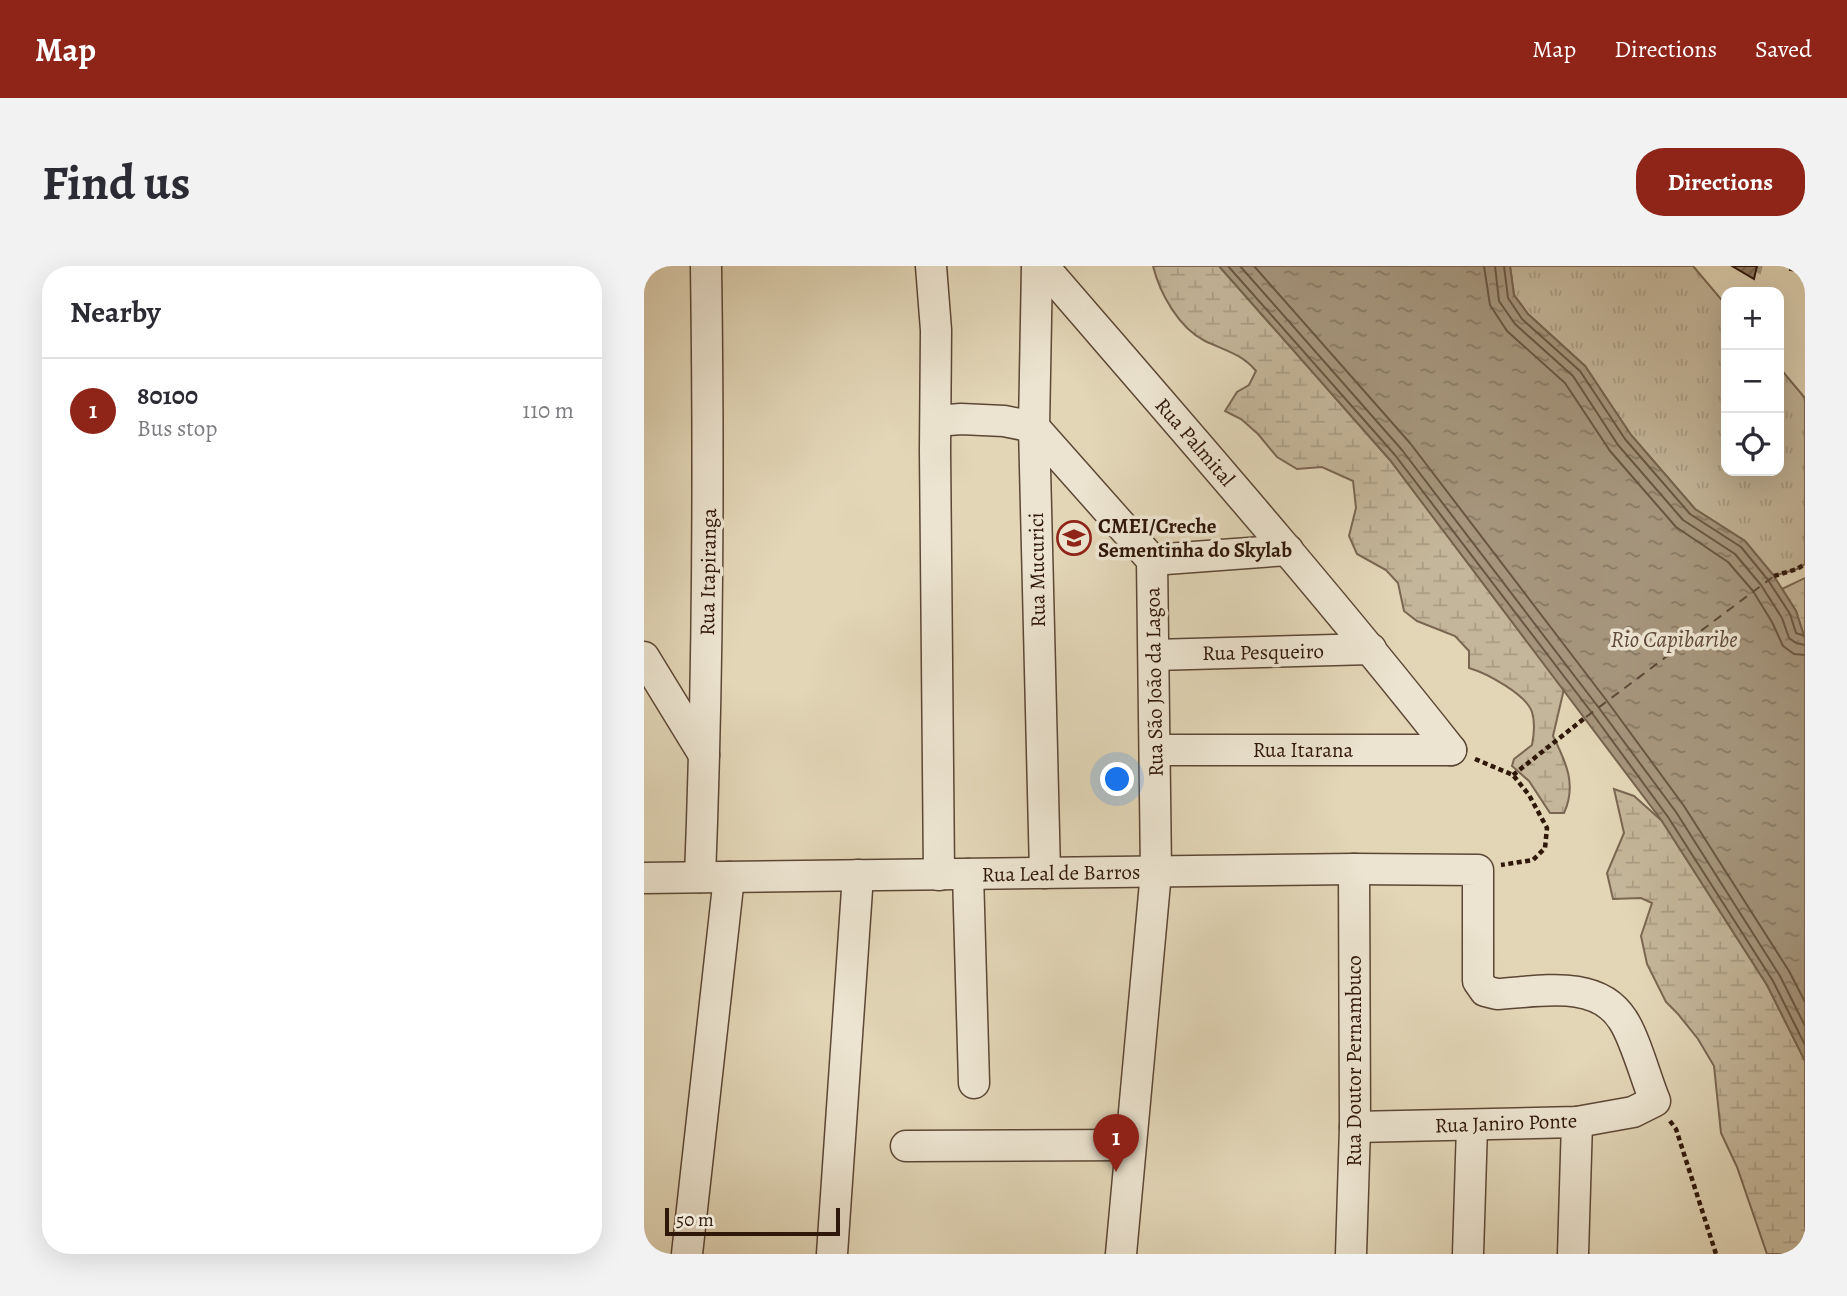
<!DOCTYPE html>
<meta charset="utf-8">
<style>
:root{--surface:#fff;--page:#f2f2f3;--text:#2b2b33;--muted:#7c7c81;--line:#e1e1e2;--accent:#8f2418}
body{margin:0;font-family:Alegreya,serif;background:var(--page);color:var(--text)}
.controls{position:absolute;right:21px;top:21px;display:grid;overflow:hidden;border-radius:14px;box-shadow:0 7px 28px #0002}
.controls button{width:63px;height:63px;display:grid;place-items:center;padding:0;border:0;border-bottom:2px solid var(--line);background:var(--surface);color:var(--text);font:35px sans-serif}
.scale{position:absolute;left:21px;bottom:18px;width:175px;box-sizing:border-box;padding-left:7px;border:4px solid #2f170a;border-top:0;font-size:19px;line-height:24px;white-space:nowrap;color:#2f170a;-webkit-text-stroke:5px #ece4d0;paint-order:stroke}
.you{position:absolute;left:474px;top:514px;width:24px;height:24px;margin:-18px;border:5px solid #fff;border-radius:50%;background:#1a73e8;box-shadow:0 0 0 10px #1a73e833}
.badge{display:grid;place-items:center;width:46px;height:46px;border-radius:50%;background:var(--accent);color:#fff;font-size:23px;font-weight:700}
.pin{position:absolute;translate:-50% -58px;filter:drop-shadow(0 2px 4px #0008)}
.pin::after{content:'';position:absolute;top:37px;width:24px;height:21px;background:inherit;clip-path:polygon(0 0,100% 0,50% 100%)}
.list{margin:0;padding:0;list-style:none}
h2{display:flex;justify-content:space-between;align-items:center;height:91px;margin:0;padding:0 28px;font-size:30px}
h2 small{font-size:23px;font-weight:400;color:var(--muted)}
.list li{display:grid;grid-template-columns:46px 1fr auto;gap:21px;align-items:center;box-sizing:border-box;height:105px;padding:0 28px;border-top:2px solid var(--line)}
.list b{display:block;font-size:26px;white-space:nowrap}
.list p{margin:0;font-size:23px;white-space:nowrap;color:var(--muted)}
.list em{font-size:23px;font-style:normal;color:var(--muted)}
.icon{flex:none;width:38px;height:38px;fill:none;stroke:currentColor;stroke-width:2;stroke-linecap:round;stroke-linejoin:round}
.map{position:relative;flex:none;width:1161px;height:988px;overflow:hidden;border-radius:28px}
header{display:flex;align-items:center;gap:42px;box-sizing:border-box;height:98px;padding:0 35px;background:var(--accent);color:#fff}
header strong{font-size:33px}
nav{display:flex;gap:38px;margin-inline-start:auto;font-size:24px}
.intro{display:flex;align-items:center;justify-content:space-between;box-sizing:border-box;height:168px;padding:0 42px}
h1{margin:0;font-size:49px}
.button{padding:18px 32px;border-radius:28px;background:var(--accent);color:#fff;font-size:24px;font-weight:700}
main{display:flex;gap:42px;padding:0 42px}
aside{flex:1;background:var(--surface);border-radius:28px;box-shadow:0 7px 28px #0002}
.map>svg:first-child{display:block}
.wetland{fill:url(#wetland-marsh);stroke:#7a6652;stroke-width:2}
.park{fill:url(#park-tufts);stroke:#7a6652;stroke-width:2}
.water{fill:url(#water-ripples);stroke:#76634e;stroke-width:2}
.lines{fill:none;stroke-linecap:round;stroke-linejoin:round}
.shore{stroke:#6a5643;stroke-width:2}
.ferry{stroke:#5e4938;stroke-width:2;stroke-dasharray:9 7;stroke-linecap:butt}
.building{fill:url(#building-hatch);stroke:#2f170a;stroke-width:2;filter:url(#shadow)}
.minor-casing{stroke:#5c4735;stroke-width:33}
.path{stroke:#2f170a;stroke-width:4.5;stroke-dasharray:5 3.5;stroke-linecap:butt}
.minor{stroke:#ece4d0;stroke-width:30}
.labels{text-anchor:middle;dominant-baseline:central;stroke-width:7;stroke-linejoin:round;paint-order:stroke}
.street-label{font-size:21px;fill:#2f170a;stroke:#ece4d0}
.poi-label{font-size:21px;font-weight:bold;fill:#2f170a;stroke:#ece4d0;text-anchor:start}
.water-label{font-size:23px;font-style:italic;fill:#5e4938;stroke:#ece4d0}
</style>
<header>
<strong>Map</strong>
<nav><a>Map</a><a>Directions</a><a>Saved</a></nav>
</header>
<div class="intro"><h1>Find us</h1><a class="button">Directions</a></div>
<main>
<aside>
<h2>Nearby<small></small></h2>
<ul class="list">
<li><span class="badge">1</span><div><b>80100</b><p>Bus stop</p></div><em>110 m</em></li>
</ul>
</aside>
<div class="map">
<svg width="1161" height="988" viewBox="0 0 1161 988">
<defs>
<pattern id="wetland-marsh" width="20" height="14" patternUnits="userSpaceOnUse" patternTransform="scale(1.75)"><rect width="20" height="14" fill="#c4b69a"/><path d="M1 5h8M5 5V1M11 12h8M15 12V8" fill="none" stroke="#a99c83"/></pattern>
<pattern id="park-tufts" width="24" height="20" patternUnits="userSpaceOnUse" patternTransform="scale(1.75)"><rect width="24" height="20" fill="#c4b69a"/><path d="M3 7l-1-3M5 7V3M7 7l1-3M15 17l-1-3M17 17v-4M19 17l1-3" fill="none" stroke="#a99c83"/></pattern>
<pattern id="water-ripples" width="26" height="14" patternUnits="userSpaceOnUse" patternTransform="scale(1.75)"><rect width="26" height="14" fill="#a5957c"/><path d="M2 4q2-2 4 0t4 0M15 11q2-2 4 0t4 0" fill="none" stroke="#877964"/></pattern>
<pattern id="building-hatch" width="6" height="6" patternUnits="userSpaceOnUse" patternTransform="scale(1.75)"><rect width="6" height="6" fill="#8c7a64"/><path d="M-1 1l2-2M0 6l6-6M5 7l2-2" fill="none" stroke="#736351"/></pattern>
<filter id="shadow"><feDropShadow dx="6" dy="-6" stdDeviation="0" flood-color="#0004"/></filter>
</defs>
<rect width="100%" height="100%" fill="#e2d6b7"/>
<filter id="stains"><feTurbulence type="fractalNoise" baseFrequency=".00286" numOctaves="4"/><feColorMatrix values="0 0 0 0 .2 0 0 0 0 .09 0 0 0 0 .02 0 0 0 .5 -.17"/></filter>
<radialGradient id="worn" r=".72"><stop offset=".6" stop-color="#630" stop-opacity="0"/><stop offset="1" stop-color="#630" stop-opacity=".3"/></radialGradient>
<g class="wetland">
<path d="M509,0H575L746,194L920,423L909,470C922,496 933,519 920,547H906L885,515L868,500L870,493L888,479C890,469 891,456 888,446C882,428 842,407 825,402V385L811,370L773,355L760,345L754,317L742,304L713,288L705,270L712,242L709,215L678,201L653,203L633,191L614,168L597,153L581,145L593,126L605,119L612,105C598,88 580,84 561,75C535,62 516,28 509,0Z"/>
<path d="M1161,312V373L1152,345L1138,323Z"/>
<path d="M970,523L990,530L1018,555L1123,719L1161,795V988H1123L1093,901L1077,867L1070,800L1054,773L1034,748L1022,736L1003,698L997,670L1008,637L997,632L969,633L963,607L980,567Z"/>
</g>
<path class="park" d="M866,0H1049L1082,39V205H1135V101L1161,132V298L1153,303L1130,310L1101,275L1051,243L987,169L941,100L884,48L870,29Z"/>
<path class="water" d="M575,0H866L870,29L884,48L941,100L987,169L1051,243L1101,275L1130,310L1152,345L1161,373V795L1123,719L1018,555L746,194Z"/>
<g class="lines">
<g class="shore">
<path d="M584,0L751,189L948,447L1024,551L1129,715L1161,779"/>
<path d="M596,0L758,184L955,442L1032,546L1136,710L1161,760"/>
<path d="M610,0L766,177L963,435L1040,540L1145,705L1161,736"/>
<path d="M840,0L846,39L863,65L921,117L966,185L1032,261L1084,296L1109,325L1128,356L1139,380L1150,388L1161,389"/>
<path d="M851,0L855,35L871,58L929,110L974,179L1039,254L1091,288L1117,319L1138,352L1145,372L1152,377L1161,379"/>
<path d="M860,0L864,32L878,53L936,105L981,173L1046,248L1097,281L1124,314L1146,348L1152,367L1161,370"/>
</g>
<path class="ferry" d="M942,451L1130,310"/>
</g>
<g class="building">
<path d="M1088,0H1113L1110,13Z"/>
<path d="M1147,0H1161V6L1146,4Z"/>
</g>
<g class="lines">
<g class="minor-casing">
<g id="minor">
<path d="M287,0L292,64L291,184L295,609"/>
<path d="M393,0L390,161L401,607"/>
<path d="M399,0C537,160 676,318 807,484"/>
<path d="M292,155L317,153L360,155L390,161L508,294L512,606L477,988"/>
<path d="M508,294L644,284"/>
<path d="M510,389L727,383"/>
<path d="M0,391L60,489"/>
<path d="M511,484H807"/>
<path d="M324,608L330,817"/>
<path d="M56,611C64,408 65,204 62,0"/>
<path d="M0,612L710,603L834,604V715L841,725L853,728C894,726 953,712 979,754C991,772 1002,813 1011,835L989,846L933,856L711,861"/>
<path d="M262,880L486,879"/>
<path d="M43,988L85,611"/>
<path d="M188,988L214,609"/>
<path d="M707,988L711,861L710,603"/>
<path d="M824,988L828,860"/>
<path d="M929,988L933,856"/>
</g>
</g>
<g class="path">
<path d="M1130,310L1153,303L1161,298"/>
<path d="M831,493L869,509L885,529L903,562L901,582L889,594L857,599"/>
<path d="M869,509L942,451"/>
<path d="M1026,855L1032,863L1072,988"/>
</g>
<use href="#minor" class="minor"/>
</g>
<defs>
<g id="school-ring" transform="scale(1.75)"><circle r="9.5" fill="#ece4d0" stroke="#8f2418" stroke-width="1.5"/><path d="M0-5L7-2L0 1L-7-2ZM-4 1L0 2.5L4 1V4Q0 6-4 4Z" fill="#8f2418"/></g>
</defs>
<g fill-rule="evenodd">
<use href="#school-ring" x="430" y="272"/>
</g>
<g class="labels">
<g class="street-label">
<text transform="translate(551 176) rotate(49)">Rua Palmital</text>
<text transform="translate(393 304) rotate(-91)">Rua Mucurici</text>
<text transform="translate(64 306) rotate(-89)">Rua Itapiranga</text>
<text transform="translate(619 386) rotate(-1)">Rua Pesqueiro</text>
<text transform="translate(510 416) rotate(-91)">Rua São João da Lagoa</text>
<text x="659" y="484">Rua Itarana</text>
<text transform="translate(417 607) rotate(-1)">Rua Leal de Barros</text>
<text transform="translate(710 795) rotate(-90)">Rua Doutor Pernambuco</text>
<text transform="translate(862 857) rotate(-2)">Rua Janiro Ponte</text>
</g>
<g class="poi-label">
<text x="454" y="260">CMEI/Creche<tspan x="454" dy="24">Sementinha do Skylab</tspan></text>
</g>
<g class="water-label">
<text x="1030" y="373">Rio Capibaribe</text>
</g>
</g>
<rect width="100%" height="100%" filter="url(#stains)"/>
<rect width="100%" height="100%" fill="url(#worn)"/>
</svg>
<div class="controls">
<button>+</button>
<button>−</button>
<button><svg class="icon" aria-label="locate" viewBox="0 0 24 24"><circle cx="12" cy="12" r="6"/><path d="M12 2v4M12 18v4M2 12h4M18 12h4"/></svg></button>
</div>
<div class="scale">50 m</div>
<div class="you"></div>
<div class="pin badge" style="left:472px;top:906px">1</div>
</div>
</main>
